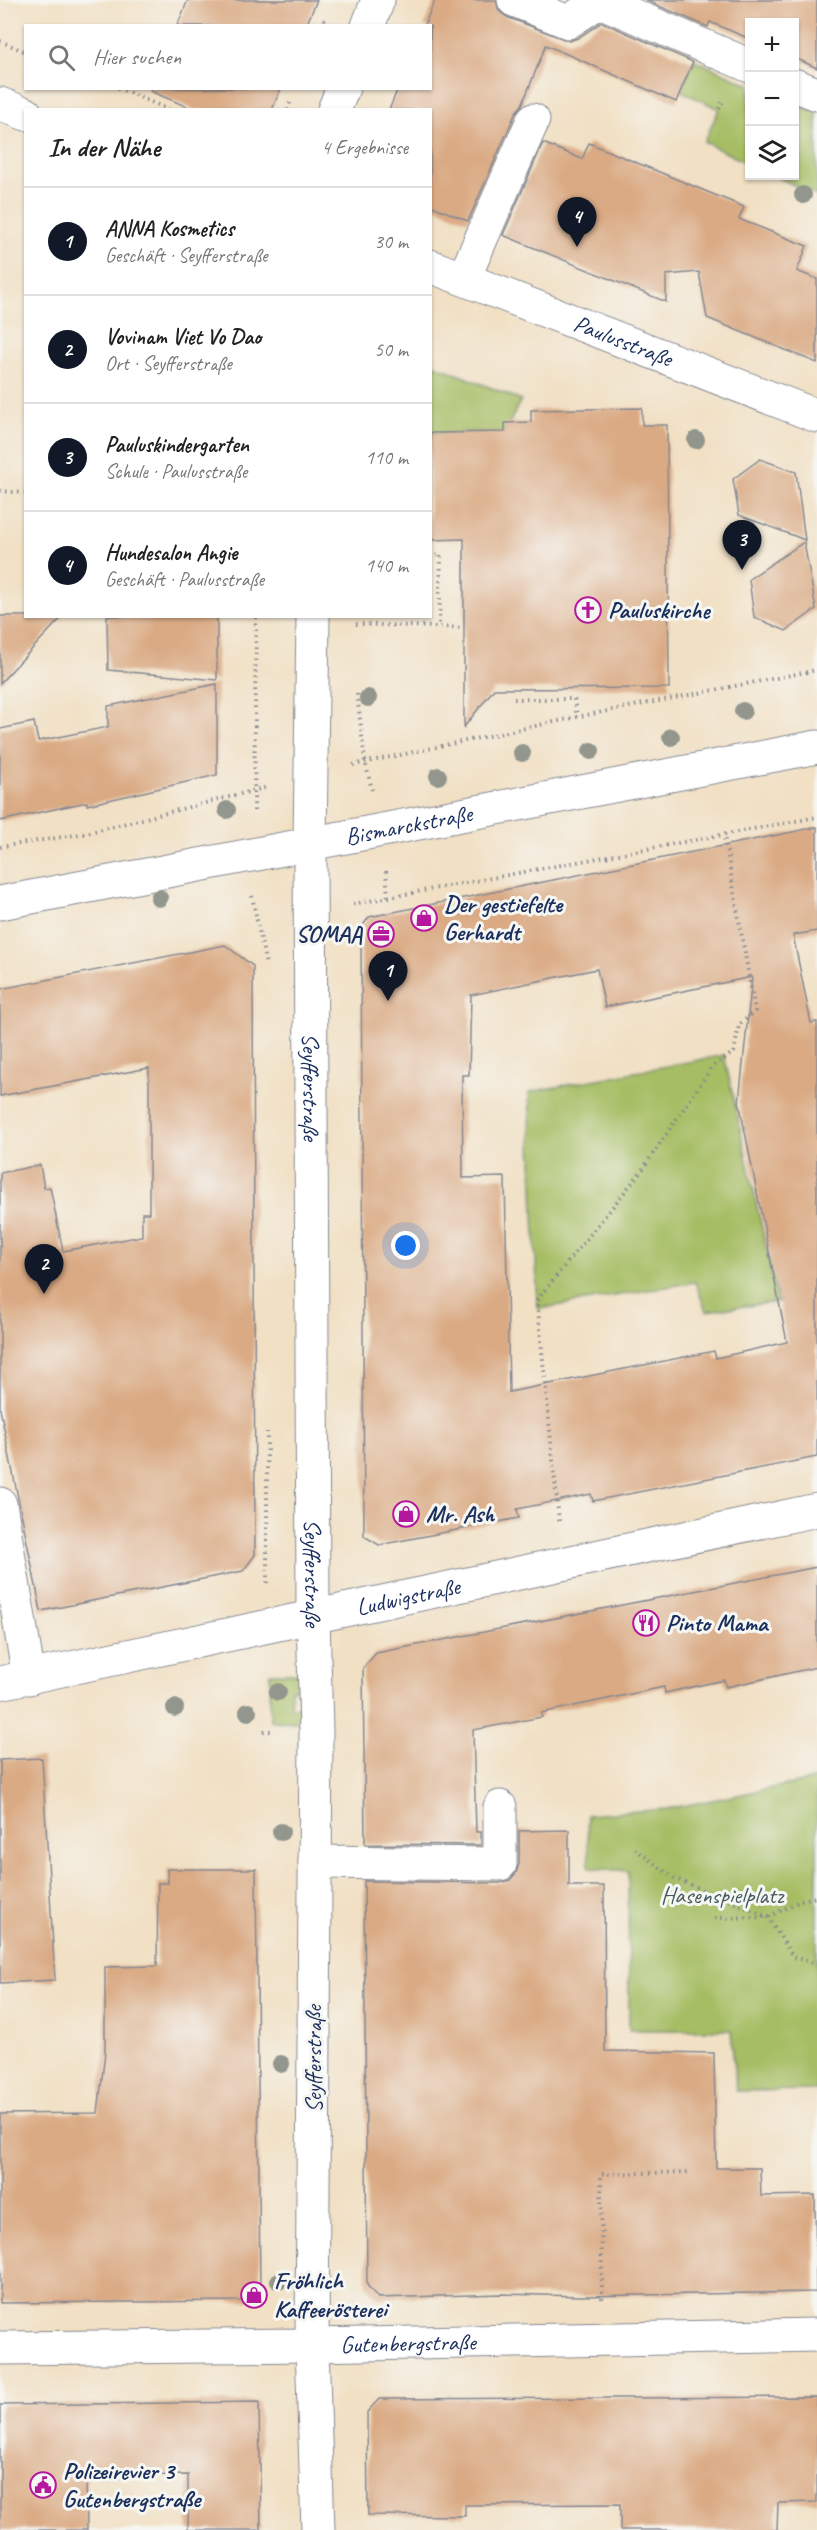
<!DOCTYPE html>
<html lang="de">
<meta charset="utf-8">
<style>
:root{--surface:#fff;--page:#f6f6f6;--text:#222;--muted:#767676;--line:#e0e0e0;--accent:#111827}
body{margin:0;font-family:Caveat,sans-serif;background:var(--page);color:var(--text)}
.controls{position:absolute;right:18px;top:18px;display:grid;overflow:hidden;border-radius:0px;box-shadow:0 2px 4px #0004}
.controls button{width:54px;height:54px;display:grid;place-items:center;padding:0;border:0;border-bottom:2px solid var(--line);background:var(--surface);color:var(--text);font:30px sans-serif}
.you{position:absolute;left:406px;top:1246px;width:21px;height:21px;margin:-15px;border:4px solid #fff;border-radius:50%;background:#1a73e8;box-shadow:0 0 0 9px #1a73e833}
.badge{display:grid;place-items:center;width:39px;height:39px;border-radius:50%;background:var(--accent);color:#fff;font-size:20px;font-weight:700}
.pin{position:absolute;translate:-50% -50px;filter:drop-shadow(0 2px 3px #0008)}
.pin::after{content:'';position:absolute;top:32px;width:21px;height:18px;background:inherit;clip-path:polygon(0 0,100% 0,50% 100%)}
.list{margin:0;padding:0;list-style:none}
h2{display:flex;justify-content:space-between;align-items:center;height:78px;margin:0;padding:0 24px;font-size:26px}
h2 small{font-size:20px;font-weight:400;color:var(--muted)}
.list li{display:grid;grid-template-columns:39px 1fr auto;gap:18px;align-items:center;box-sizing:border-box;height:108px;padding:0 24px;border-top:2px solid var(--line)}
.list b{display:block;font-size:22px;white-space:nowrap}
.list p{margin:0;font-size:20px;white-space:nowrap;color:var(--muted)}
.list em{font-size:20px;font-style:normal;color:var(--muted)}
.icon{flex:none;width:33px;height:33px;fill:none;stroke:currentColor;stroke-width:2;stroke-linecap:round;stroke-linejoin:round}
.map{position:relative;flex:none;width:817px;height:2530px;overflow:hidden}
.search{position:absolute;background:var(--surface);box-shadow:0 2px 4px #0004;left:24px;top:24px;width:408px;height:66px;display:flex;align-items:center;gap:15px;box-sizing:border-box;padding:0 21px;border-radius:0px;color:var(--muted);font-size:22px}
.panel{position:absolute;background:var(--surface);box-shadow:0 2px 4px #0004;left:24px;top:108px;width:408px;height:510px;border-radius:0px}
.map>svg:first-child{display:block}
.green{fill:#a6bd63;stroke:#607660;stroke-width:1.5}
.building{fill:#daaa84;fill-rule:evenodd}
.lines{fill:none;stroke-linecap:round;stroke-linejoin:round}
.minor-casing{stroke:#868891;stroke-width:35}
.path{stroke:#868891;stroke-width:4;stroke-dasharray:1.5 4.5;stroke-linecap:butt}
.minor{stroke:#fff;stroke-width:33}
.tree{fill:#92968d}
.labels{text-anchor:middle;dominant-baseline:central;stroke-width:6;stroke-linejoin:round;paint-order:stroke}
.street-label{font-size:24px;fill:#1b2f5e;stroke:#f6f6f2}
.poi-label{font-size:24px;font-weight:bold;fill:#1b2f5e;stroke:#f6f6f2;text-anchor:start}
.park-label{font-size:24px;fill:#455a60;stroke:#f6f6f2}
</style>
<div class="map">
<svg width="817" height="2530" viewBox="0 0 817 2530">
<rect width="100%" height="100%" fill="#f6f6f2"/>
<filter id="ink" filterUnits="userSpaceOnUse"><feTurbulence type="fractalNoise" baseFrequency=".0167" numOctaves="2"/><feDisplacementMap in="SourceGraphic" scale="12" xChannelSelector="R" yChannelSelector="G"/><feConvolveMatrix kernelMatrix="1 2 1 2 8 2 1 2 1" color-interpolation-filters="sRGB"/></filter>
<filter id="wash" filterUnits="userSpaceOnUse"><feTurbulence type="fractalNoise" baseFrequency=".008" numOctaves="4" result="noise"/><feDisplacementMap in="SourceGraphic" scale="24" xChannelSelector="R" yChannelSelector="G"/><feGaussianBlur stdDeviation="1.35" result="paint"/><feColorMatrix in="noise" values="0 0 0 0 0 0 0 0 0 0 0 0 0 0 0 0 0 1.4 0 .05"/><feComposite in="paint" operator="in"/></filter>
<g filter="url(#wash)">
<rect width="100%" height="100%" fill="#f1e0c4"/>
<g class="green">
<path d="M694,60L749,84V164L704,142L719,109L681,91Z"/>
<path d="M817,99V196L775,176H794L795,103L811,110Z"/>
<path d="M430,363L521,400L505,432L431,433Z"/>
<path d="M724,1055L778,1302L706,1311L695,1282L538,1309L529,1092Z"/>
<path d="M270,1673H301V1689H291V1707H302V1722L270,1721Z"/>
<path d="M817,1779V2090L736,2091L731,2030H629L628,1871L589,1868L587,1815L667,1809Z"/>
</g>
<g id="blocks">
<g class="building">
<path d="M188,0H317L306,26H177Z"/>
<path d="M435,0H496L499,11L507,17L569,41L578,38L602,22L693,62L676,102L546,45L522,105L516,112L468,221L430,205V110H389L398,88H430V26H424Z"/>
<path d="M645,0H817V68L795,58V22H750V39L710,22L708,27Z"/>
<path d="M151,88H281L272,110H195L150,91Z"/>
<path d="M543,143L582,159L589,143L744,207L739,219L807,246L797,271L817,279V363L707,318L699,272L666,275V302L503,235Z"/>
<path d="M642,408V425H667L669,688L494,689L464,727V539L430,540V433L505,432V423L531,422V410Z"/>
<path d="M760,459L796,472L805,540L739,515L733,479Z"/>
<path d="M804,542L816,609L786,631L754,617L749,579Z"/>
<path d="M0,616H63L0,683Z"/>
<path d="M107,616H217V680L108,670Z"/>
<path d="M217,684V775L87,805V802L0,821V729L34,722L38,741L108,727V706Z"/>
<path d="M817,827V931L793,935L811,1023L817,1022V1457L593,1501L591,1494L517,1509L519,1518L379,1545L364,1536L361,928L369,917ZM597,969L605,1007L752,977L739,1102L787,1342L716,1358L714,1351L509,1392L505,1177L463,1178L462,1075H469L471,995Z"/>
<path d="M225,945L253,966L255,1555L243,1571L41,1611L0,1409V1173L40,1165L44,1188L50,1187L63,1251L142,1236V1213H149V1068L0,1096V989Z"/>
<path d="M817,1567V1667L726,1687L724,1680L665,1693L664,1687L541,1713L542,1717L473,1730L476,1832H481V1845L365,1844L363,1668L376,1653Z"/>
<path d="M42,1758L55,1980L0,1983V1760Z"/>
<path d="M569,1830V1886H604L605,2051L714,2053L716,2168H760L761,2196L815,2195L816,2292L581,2296L501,2294L378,2298L367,2285L364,1881L500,1883L510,1880L516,1873L519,1864V1831Z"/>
<path d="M167,1869H256L260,2289L248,2301L0,2303V2114L98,2113L105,2052V1967L157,1966L158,1883H168Z"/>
<path d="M817,2397V2502L778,2503L777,2530H620V2504L465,2505V2516L368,2515L367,2412L379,2399Z"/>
<path d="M259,2402L261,2530H188V2475L86,2476L87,2530H0V2405Z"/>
</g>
</g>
</g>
<g filter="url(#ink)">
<use href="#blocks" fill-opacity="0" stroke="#868891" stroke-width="1.5"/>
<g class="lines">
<g class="minor-casing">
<g id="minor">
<path d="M514,0L568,22L600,1L750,66"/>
<path d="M368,26L378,0"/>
<path d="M794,85L817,94"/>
<path d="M0,104L26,114"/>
<path d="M334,110L343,88"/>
<path id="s1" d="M430,266L817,416"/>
<path d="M464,278L533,120"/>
<path id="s2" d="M313,616L310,843L313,1615L316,1731L312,2345L318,2530"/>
<path id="s3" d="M0,903L817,747"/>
<path d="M0,1504L29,1678"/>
<path id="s4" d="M0,1683L817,1510"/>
<path d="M315,1862L500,1864V1807"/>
<path id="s5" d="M0,2348L312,2345L817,2335"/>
</g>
</g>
<g class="path">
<path d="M322,26L325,17"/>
<path d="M0,41L26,52"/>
<path d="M118,88L170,110"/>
<path d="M719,109L724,99"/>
<path d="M288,110L291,100"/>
<path d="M0,491L26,493"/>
<path d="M430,556L441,555L439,627"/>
<path d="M356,624L464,628"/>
<path d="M357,694L365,761L372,790"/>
<path d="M514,699H574L577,716"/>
<path d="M353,765L577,717L817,670"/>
<path d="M254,811L256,616"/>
<path d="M0,847L87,833L268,787"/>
<path d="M386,871L388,897"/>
<path d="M252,896L266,965"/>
<path d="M353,904L817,817"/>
<path d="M559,1521L537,1300L640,1173L712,1067L734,1052L739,1025L755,1011L724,835"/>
<path d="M267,1583V1432"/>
<path d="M263,1731H274"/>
<path d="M635,1849L674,1878L768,1917L793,1957L817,1964"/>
<path d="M715,1918L768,1917L802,1900L817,1897"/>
<path d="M602,2299L601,2174L692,2172"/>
</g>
<use href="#minor" class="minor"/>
</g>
<g class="tree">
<circle cx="803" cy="195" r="9"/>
<circle cx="696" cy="440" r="9"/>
<circle cx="368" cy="698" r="9"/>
<circle cx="743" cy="711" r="9"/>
<circle cx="671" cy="737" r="9"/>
<circle cx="591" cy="751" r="9"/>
<circle cx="522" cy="753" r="9"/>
<circle cx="438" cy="776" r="9"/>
<circle cx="227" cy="810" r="9"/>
<circle cx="159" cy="898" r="9"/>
<circle cx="278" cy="1692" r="9"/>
<circle cx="175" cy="1708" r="9"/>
<circle cx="248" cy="1712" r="9"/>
<circle cx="281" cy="1832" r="9"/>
<circle cx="281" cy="2064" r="9"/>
<circle cx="279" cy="2281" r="9"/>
</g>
</g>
<defs>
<g id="church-ring" transform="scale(1.35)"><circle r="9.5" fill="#f6f6f2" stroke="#b5179e" stroke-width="1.5"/><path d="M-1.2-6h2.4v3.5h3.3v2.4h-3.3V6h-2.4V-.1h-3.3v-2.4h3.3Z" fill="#b5179e"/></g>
<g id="shop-ring" transform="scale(1.35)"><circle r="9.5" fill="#f6f6f2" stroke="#b5179e" stroke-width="1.5"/><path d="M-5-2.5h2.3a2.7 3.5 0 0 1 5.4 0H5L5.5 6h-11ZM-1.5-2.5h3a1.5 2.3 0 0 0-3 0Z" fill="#b5179e"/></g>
<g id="office-ring" transform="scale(1.35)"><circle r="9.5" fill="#f6f6f2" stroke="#b5179e" stroke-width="1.5"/><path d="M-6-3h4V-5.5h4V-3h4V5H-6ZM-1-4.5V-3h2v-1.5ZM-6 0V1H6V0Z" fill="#b5179e"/></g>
<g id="restaurant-ring" transform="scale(1.35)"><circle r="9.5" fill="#f6f6f2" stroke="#b5179e" stroke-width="1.5"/><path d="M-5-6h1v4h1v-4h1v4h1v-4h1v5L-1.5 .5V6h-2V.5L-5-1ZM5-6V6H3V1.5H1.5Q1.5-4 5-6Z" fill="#b5179e"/></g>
<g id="civic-ring" transform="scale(1.35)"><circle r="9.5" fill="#f6f6f2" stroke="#b5179e" stroke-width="1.5"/><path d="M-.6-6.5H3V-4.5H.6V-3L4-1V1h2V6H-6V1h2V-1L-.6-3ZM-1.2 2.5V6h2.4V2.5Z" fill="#b5179e"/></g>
</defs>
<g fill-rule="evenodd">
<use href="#church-ring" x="588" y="610"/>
<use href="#shop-ring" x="424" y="918"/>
<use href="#office-ring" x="381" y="934"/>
<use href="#shop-ring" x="406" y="1514"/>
<use href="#restaurant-ring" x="646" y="1623"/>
<use href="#shop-ring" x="254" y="2295"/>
<use href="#civic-ring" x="43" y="2485"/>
</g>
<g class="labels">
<g class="street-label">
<text stroke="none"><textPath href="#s1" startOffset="207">Paulusstraße</textPath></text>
<text stroke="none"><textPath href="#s3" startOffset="416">Bismarckstraße</textPath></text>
<text stroke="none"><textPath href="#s2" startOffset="471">Seyfferstraße</textPath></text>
<text stroke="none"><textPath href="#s2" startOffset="957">Seyfferstraße</textPath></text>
<text stroke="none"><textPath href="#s4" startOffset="417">Ludwigstraße</textPath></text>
<text transform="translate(313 2059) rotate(-90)">Seyfferstraße</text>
<text stroke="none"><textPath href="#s5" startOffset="408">Gutenbergstraße</textPath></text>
</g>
<g class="poi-label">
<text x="608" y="610">Pauluskirche</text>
<text x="444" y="904">Der gestiefelte<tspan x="444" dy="28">Gerhardt</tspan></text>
<text x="362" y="934" text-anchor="end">SOMAA</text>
<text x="426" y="1514">Mr. Ash</text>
<text x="666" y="1623">Pinto Mama</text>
<text x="274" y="2281">Fröhlich<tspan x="274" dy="28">Kaffeerösterei</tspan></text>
<text x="63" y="2471">Polizeirevier 3<tspan x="63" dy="28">Gutenbergstraße</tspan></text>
</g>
<g class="park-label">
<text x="722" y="1895">Hasenspielplatz</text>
</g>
</g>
</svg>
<div class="controls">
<button>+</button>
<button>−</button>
<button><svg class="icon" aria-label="layers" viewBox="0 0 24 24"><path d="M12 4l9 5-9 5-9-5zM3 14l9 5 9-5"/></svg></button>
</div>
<div class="you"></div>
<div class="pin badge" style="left:388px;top:1001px">1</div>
<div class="pin badge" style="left:44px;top:1294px">2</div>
<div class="pin badge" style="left:742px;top:570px">3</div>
<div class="pin badge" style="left:577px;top:247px">4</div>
<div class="search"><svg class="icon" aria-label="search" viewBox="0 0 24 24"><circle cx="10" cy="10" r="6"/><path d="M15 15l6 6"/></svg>Hier suchen</div>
<section class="panel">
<h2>In der Nähe<small>4 Ergebnisse</small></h2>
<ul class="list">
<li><span class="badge">1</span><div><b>ANNA Kosmetics</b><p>Geschäft · Seyfferstraße</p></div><em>30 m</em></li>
<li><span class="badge">2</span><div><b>Vovinam Viet Vo Dao</b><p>Ort · Seyfferstraße</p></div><em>50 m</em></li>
<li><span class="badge">3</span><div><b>Pauluskindergarten</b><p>Schule · Paulusstraße</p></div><em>110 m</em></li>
<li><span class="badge">4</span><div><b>Hundesalon Angie</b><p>Geschäft · Paulusstraße</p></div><em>140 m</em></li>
</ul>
</section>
</div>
